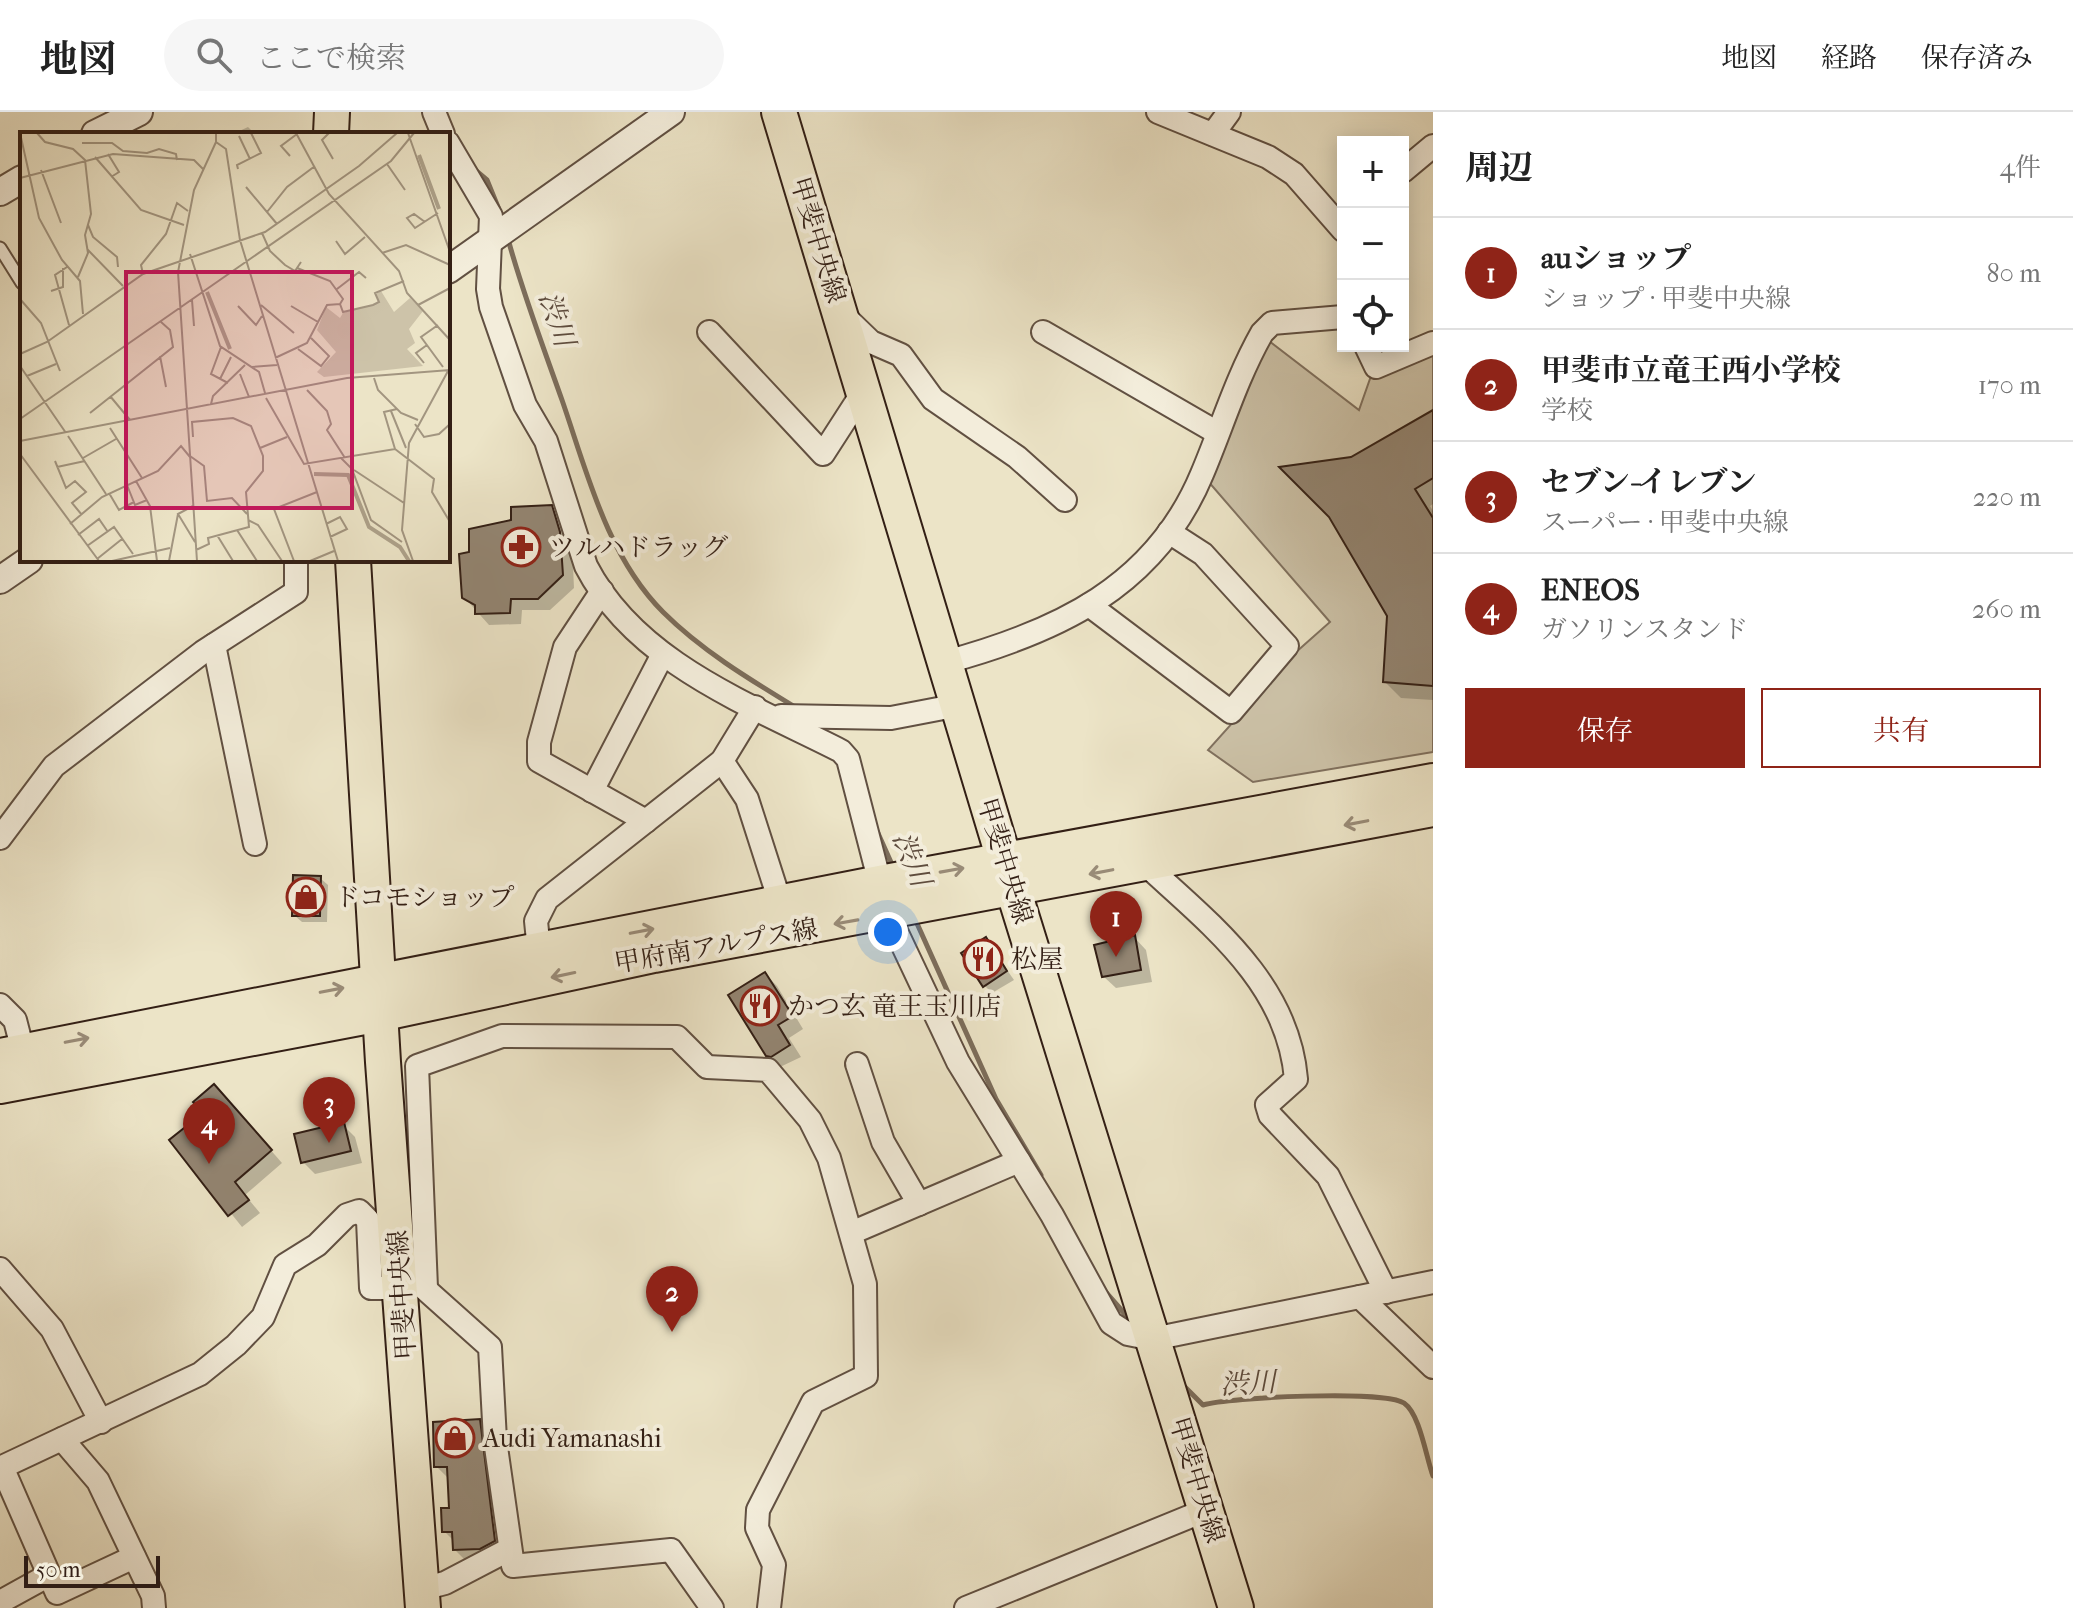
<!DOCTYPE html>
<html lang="ja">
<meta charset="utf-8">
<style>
:root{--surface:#fff;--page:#f6f6f6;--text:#222;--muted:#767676;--line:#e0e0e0;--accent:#8f2418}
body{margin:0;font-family:"IM FELL French Canon","Noto Serif JP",serif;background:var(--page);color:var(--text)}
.controls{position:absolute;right:24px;top:24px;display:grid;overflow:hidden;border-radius:0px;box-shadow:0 4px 20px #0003}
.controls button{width:72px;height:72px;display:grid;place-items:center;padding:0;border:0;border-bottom:2px solid var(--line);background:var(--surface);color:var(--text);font:40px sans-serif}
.scale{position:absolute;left:24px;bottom:20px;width:136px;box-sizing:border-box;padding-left:8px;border:4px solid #331f15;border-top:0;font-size:22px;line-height:28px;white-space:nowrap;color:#331f15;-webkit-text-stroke:6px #f3eddb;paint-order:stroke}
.you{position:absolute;left:888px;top:820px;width:28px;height:28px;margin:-20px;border:6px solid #fff;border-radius:50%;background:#1a73e8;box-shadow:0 0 0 12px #1a73e833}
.badge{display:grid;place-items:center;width:52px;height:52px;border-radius:50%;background:var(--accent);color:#fff;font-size:26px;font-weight:700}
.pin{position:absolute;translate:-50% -66px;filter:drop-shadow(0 2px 4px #0008)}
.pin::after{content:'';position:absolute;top:42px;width:28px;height:24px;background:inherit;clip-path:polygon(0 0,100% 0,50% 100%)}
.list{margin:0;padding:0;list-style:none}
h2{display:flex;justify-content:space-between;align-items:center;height:104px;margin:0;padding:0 32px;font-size:34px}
h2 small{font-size:26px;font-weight:400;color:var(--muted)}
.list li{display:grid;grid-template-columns:52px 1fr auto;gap:24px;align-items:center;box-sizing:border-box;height:112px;padding:0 32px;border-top:2px solid var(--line)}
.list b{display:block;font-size:30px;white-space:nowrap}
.list p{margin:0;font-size:26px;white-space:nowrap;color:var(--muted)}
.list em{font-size:26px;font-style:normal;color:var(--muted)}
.actions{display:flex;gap:16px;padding:24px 32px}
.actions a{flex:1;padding:18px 0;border:2px solid var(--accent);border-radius:0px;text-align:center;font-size:28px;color:var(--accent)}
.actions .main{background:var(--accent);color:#fff}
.icon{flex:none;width:44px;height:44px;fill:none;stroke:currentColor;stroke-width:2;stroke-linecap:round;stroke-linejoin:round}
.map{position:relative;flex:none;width:1433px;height:1496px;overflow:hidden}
header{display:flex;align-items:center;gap:48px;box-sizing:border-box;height:112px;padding:0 40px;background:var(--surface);border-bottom:2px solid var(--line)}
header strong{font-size:38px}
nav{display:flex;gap:44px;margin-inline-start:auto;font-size:28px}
.search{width:560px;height:72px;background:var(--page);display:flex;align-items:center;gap:20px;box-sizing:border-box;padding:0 28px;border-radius:44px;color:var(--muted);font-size:30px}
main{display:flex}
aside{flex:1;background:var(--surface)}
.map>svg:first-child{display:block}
.green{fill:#cdc3a9;stroke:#80715f;stroke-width:2}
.shadow{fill:#0003}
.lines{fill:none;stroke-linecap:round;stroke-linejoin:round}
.stream{stroke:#7c6d5b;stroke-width:5}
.building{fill:#938572;stroke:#331f15;stroke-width:2}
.service-casing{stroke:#615042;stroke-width:15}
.minor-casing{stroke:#615042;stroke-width:26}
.tertiary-casing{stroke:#615042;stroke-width:30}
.primary-casing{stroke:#331f15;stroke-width:38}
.service{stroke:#f3eddb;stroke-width:11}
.minor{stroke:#f3eddb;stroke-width:22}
.tertiary{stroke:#f3eddb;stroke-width:26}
.primary{stroke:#ece4c7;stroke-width:34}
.oneway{stroke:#998b77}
.labels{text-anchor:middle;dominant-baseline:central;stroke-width:8;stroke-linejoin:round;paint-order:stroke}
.street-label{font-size:26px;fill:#331f15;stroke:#f3eddb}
.poi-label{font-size:26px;fill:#331f15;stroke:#f3eddb;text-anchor:start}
.water-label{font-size:28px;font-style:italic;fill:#5e4c3e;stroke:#f3eddb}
.inset-river{fill:none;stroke:#ada18a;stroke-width:4}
.inset-road{fill:none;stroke:#a29580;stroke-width:2}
.view{fill:#c2185b;fill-opacity:0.15;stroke:#c2185b;stroke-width:4}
.inset-edge{fill:none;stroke:#331f15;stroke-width:4}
</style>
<header>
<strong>地図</strong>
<div class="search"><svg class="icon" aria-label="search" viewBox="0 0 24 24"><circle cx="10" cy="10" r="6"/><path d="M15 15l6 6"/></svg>ここで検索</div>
<nav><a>地図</a><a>経路</a><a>保存済み</a></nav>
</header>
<main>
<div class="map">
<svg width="1433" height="1496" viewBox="0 0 1433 1496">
<rect width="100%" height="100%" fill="#ece4c7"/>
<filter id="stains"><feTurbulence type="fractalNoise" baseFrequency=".0025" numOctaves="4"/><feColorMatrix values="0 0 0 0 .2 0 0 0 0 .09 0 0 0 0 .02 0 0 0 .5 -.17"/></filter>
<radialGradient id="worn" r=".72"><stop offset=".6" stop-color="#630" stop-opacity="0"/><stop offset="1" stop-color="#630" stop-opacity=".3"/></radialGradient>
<path class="green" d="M1265,226L1359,298L1371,264L1433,235V640L1253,670L1208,638L1295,541L1330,510L1207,368Z"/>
<g class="shadow">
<path d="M248,15L255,22H233Z"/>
<path d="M1433,301V392L1430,394L1433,399V588L1401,586L1385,570L1389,503L1352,347Z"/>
<path d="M551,395L563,407L572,433L574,476L550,498H522L521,512L489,513L464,485L471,442L513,409Z"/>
<path d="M320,766L328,773L327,810H302L294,803Z"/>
<path d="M1134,825L1146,838L1152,870L1116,876L1103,864Z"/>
<path d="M986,828L1014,868L992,881L984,873Z"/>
<path d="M765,862L777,874L803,917L789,926L801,945L780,955L768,943Z"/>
<path d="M226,987L282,1051L245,1083L260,1101L242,1115L172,1028Z"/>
<path d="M343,1013L355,1025L362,1051L315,1062L303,1050Z"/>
<path d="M479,1309L495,1325L510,1446L471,1454L454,1437V1429L444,1419L451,1398L449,1367L436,1354Z"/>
</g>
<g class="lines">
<g class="stream">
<path d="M474,57L487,68L498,95"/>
<path d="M508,127C523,182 543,234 562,288C587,360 607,444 663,500C701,538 749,567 795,595"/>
<path d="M877,719L894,757"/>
<path d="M915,807L996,987L1041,1063"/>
<path d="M1103,1177L1131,1209"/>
<path d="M1182,1272L1203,1293C1229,1285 1384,1278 1404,1291C1420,1302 1426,1345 1433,1364"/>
</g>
</g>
<g class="building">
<path d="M1433,298V366L1415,377L1433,406V574L1383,570L1387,504L1329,405L1279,355L1351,345Z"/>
<path d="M552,393L560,420L563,463L538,487H511L510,501L475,502V493L462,486L459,442L469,440V417L511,408V395Z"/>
<path d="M293,763L321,764L320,804H292Z"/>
<path d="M1135,823L1141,858L1102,865L1094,833Z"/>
<path d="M986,825L1007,859L983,875L961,841Z"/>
<path d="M765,860L793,904L778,913L790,933L771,945L766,944L728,883Z"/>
<path d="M214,972L272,1038L235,1070L249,1088L228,1104L169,1028L203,1001L193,990Z"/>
<path d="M344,1010L351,1039L301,1051L294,1022Z"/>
<path d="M480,1307L495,1429L480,1437L453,1438L452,1420H442L441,1396H449L447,1355H434L433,1310Z"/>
</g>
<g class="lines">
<g class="service-casing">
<path id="service" d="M0,136L22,171"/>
</g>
<g class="minor-casing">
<g id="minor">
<path d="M434,0L443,22"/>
<path d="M1158,0L1268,45L1294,62L1343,118"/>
<path d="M1213,22L1229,0"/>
<path d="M448,31L491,104L488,177L491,195L525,293L546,329L586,454C636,551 749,592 841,639L848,647L880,771"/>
<path d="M1403,59L1433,34"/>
<path d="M843,203L871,230L901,243L933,287L1017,345L1065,388"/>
<path d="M709,220L823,342L863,280"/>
<path d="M1043,220L1216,320"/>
<path d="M1366,234L1376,255L1433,231"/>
<path d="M602,479L565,535L539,630V649L646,709"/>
<path d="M1089,493L1231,600L1287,534L1203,442L1169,420"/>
<path d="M214,533L255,732"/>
<path d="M946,550C1057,520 1155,475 1202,362C1222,315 1236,267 1262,221L1272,211L1343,205"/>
<path d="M781,604L891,606L959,593"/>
<path d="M722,649L747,687L781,793"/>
<path d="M592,679L663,542"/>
<path d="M0,726L54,654L203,540L296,480V448"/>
<path d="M1145,752C1210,812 1288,871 1296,967L1267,993L1270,1003L1328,1064L1386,1180"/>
<path d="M888,802L958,950L1052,1103L1111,1211L1128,1222L1153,1227L1433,1170"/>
<path d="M539,839L536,809L547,787L722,649L755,595"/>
<path d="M0,893L15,908L23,939"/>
<path d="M857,952L883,1030L919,1092"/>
<path d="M851,1121L1019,1049"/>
<path d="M0,1157L52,1217L101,1310"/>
<path d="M415,1168L490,1235L495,1328L513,1454L671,1438L712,1496"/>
<path d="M426,1176L417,954L502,924L677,925L707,955L768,958L810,1008L829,1046L865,1172L866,1264L813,1290L758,1398L757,1416L774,1453L769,1496"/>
<path d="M1360,1185L1433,1255"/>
<path d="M62,1327L98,1369L153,1484L154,1496"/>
<path d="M2,1355L57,1481L134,1445"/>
<path d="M0,1356L200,1262L236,1233L263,1205L285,1153L317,1133L347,1103L359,1099L368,1108L371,1176H402"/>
<path d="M422,1477L445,1471L510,1437"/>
<path d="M0,1490L49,1463"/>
<path d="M966,1496L1206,1398"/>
</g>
</g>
<g class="tertiary-casing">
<g id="tertiary">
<path d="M95,22L139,0"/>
<path d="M0,80L22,67"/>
<path d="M448,158L671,0"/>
<path d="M0,468L29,448"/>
</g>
</g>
<g class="primary-casing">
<g id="primary">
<path d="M779,0L1013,777L1236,1496"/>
<path d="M331,22L332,0"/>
<path d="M353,448L383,950L423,1496"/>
<path d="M0,944L880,771L1433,669"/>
<path d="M0,974L380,902L654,843L1433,697"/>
</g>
</g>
<use href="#service" class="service"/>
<use href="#minor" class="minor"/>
<use href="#tertiary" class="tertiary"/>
<use href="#primary" class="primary"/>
</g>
<defs><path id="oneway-shaft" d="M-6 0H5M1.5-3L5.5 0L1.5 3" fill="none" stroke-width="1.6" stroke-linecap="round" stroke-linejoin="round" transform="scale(2)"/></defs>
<g class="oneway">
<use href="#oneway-shaft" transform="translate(1356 711) rotate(169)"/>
<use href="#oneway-shaft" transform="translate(952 758) rotate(-10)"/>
<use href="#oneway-shaft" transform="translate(1101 760) rotate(169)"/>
<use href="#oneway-shaft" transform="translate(846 810) rotate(170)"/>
<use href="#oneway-shaft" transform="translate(642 819) rotate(-11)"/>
<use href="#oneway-shaft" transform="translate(563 863) rotate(168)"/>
<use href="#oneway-shaft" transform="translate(332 878) rotate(-11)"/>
<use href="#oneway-shaft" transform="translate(77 928) rotate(-11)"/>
</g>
<defs>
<g id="pharmacy-ring" transform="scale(2)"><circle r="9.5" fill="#f3eddb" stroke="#8f2418" stroke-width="1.5"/><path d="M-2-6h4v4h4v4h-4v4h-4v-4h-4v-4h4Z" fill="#8f2418"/></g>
<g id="shop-ring" transform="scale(2)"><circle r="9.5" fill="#f3eddb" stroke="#8f2418" stroke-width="1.5"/><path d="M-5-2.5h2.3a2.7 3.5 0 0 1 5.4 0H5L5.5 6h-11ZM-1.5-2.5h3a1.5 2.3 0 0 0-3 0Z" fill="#8f2418"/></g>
<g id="restaurant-ring" transform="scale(2)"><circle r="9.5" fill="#f3eddb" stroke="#8f2418" stroke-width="1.5"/><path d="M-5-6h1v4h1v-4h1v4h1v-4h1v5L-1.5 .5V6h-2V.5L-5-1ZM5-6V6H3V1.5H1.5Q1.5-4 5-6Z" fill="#8f2418"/></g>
</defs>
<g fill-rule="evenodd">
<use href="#pharmacy-ring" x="521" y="435"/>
<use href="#shop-ring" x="306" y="785"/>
<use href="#restaurant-ring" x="983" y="847"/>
<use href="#restaurant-ring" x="760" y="894"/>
<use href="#shop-ring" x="455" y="1326"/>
</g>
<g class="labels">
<g class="street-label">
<text transform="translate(818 128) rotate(73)">甲斐中央線</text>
<text transform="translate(1005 749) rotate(73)">甲斐中央線</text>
<text transform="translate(716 834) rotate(-10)">甲府南アルプス線</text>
<text transform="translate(402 1183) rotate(-94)">甲斐中央線</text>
<text transform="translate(1197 1368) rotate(73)">甲斐中央線</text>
</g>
<g class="poi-label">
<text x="549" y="435">ツルハドラッグ</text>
<text x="334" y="785">ドコモショップ</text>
<text x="1011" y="847">松屋</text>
<text x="788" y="894">かつ玄 竜王玉川店</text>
<text x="483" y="1326">Audi Yamanashi</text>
</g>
<g class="water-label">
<text transform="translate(557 207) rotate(71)">渋川</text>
<text transform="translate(912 747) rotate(68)">渋川</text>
<text transform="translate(1248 1271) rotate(-3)">渋川</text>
</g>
</g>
<g transform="translate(20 20)">
<rect width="430" height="430" fill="#ece4c7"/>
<path d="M361,159L374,180L390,166L403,179L389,197L395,211L387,217L403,234L304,245L297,240L316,220L297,198L306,175L320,186L323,181L359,171L356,162Z" fill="#cdc3a9"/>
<path class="inset-river" d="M399,23L419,77M187,160L210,217M294,342L328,343L349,395L380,415L389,429"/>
<path class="inset-road" d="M0,1L19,86L42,128L60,149L63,182M17,1L25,10L53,17L65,28L71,82L65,103L68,121L58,145M196,1V10L206,17L220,108L318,429M276,1L309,62L379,139L387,161L430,208M309,1L302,8L313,27M388,1L430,120M219,4L230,27M62,11H92L103,19L127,21L139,17L156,22L157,28M88,22L99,40L91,45M270,24L261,14L277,2M75,25L121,78L164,93M367,32L385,58M218,37L217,33L241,21L231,1M21,38L41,91M0,46L93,22L174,28L184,38M226,55L257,92M247,80L267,55L295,34M405,90L394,82L387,86L395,96L418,81M68,93L73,105L97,125L98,135M242,101L250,119L265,133L275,139L281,130M316,109L325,122L345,105M68,118L103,154M362,121L386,113L430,133M170,122L200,214L239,240L245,261M47,135L35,143L49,193M277,136L310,149L323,167L320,172M123,142L121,133L146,102L157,71L168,79M317,157L339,140L346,146M31,159L43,155V136M0,167L21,191L40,239M172,168L174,194M241,173L274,201M398,173L430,156M218,174L236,193L242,184M271,174L298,190M418,193L401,205L423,235M201,215L191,242L208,251M278,217L301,234L309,224L291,206M0,222L27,210L123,142L245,100L339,34L377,1M140,224L146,255M255,226L287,211L307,173L320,172L323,180L353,173L359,170L355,161L384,149M404,231L396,221L407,213M0,234L46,301M232,235L257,233M220,242L229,265M7,244L36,232M354,246L358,258L381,281L398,288M200,247L211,225M287,258L307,279L311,292L307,298L325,326M90,264L110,288M246,266L284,332L375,317L414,347L412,360L430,390M191,272L193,264L225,233M371,279L386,316M70,281L153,215L150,198L141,190M0,287L371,29L394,1M395,292L404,305L419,302L430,292M90,296L122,346M48,304L86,362M173,305L172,290L213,286L231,294L243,324V339L226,360L229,395L188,406L189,412L176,418M0,309L327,246L430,238M240,316L267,305M375,317L364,280L377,277M0,322L79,429M170,324L184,334L187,369L212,366L227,382M63,326L96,307M321,326L332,337L351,388L382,410M35,329L46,356L55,349L66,360L52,371L62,383M37,335L65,329M334,338L384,371M116,349L130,374L137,429M107,353L115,373L127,368M89,361L99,378L114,370M173,374L158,382L175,410M228,388L238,393L262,429M50,392L82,365L138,339L161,314L170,325M306,392L320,385L327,397L310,405M217,398L237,429M58,403L79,387L88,400M197,403L213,429M67,414L94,395L113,422M77,427L102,407M92,429L150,416M149,429L158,382M177,429L158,140L174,58L196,10M274,429L254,377L297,360M290,429L314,419M393,429L382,398L389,311L428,239"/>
<path class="view" d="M106,140H332V376H106Z"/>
<rect width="430" height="430" class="inset-edge"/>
</g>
<rect width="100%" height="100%" filter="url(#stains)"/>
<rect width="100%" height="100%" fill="url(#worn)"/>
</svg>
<div class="controls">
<button>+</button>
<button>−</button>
<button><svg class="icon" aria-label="locate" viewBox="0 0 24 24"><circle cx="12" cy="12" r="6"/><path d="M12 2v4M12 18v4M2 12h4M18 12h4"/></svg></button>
</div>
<div class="scale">50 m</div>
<div class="you"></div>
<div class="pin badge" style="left:1116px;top:845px">1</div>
<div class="pin badge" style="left:672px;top:1220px">2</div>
<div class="pin badge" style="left:329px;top:1031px">3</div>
<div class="pin badge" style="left:209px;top:1052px">4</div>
</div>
<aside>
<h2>周辺<small>4件</small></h2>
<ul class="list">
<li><span class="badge">1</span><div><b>auショップ</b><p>ショップ · 甲斐中央線</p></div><em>80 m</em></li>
<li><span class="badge">2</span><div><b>甲斐市立竜王西小学校</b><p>学校</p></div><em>170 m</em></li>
<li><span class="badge">3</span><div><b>セブン-イレブン</b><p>スーパー · 甲斐中央線</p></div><em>220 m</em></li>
<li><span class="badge">4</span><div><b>ENEOS</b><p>ガソリンスタンド</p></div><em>260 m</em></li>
</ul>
<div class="actions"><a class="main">保存</a><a>共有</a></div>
</aside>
</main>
